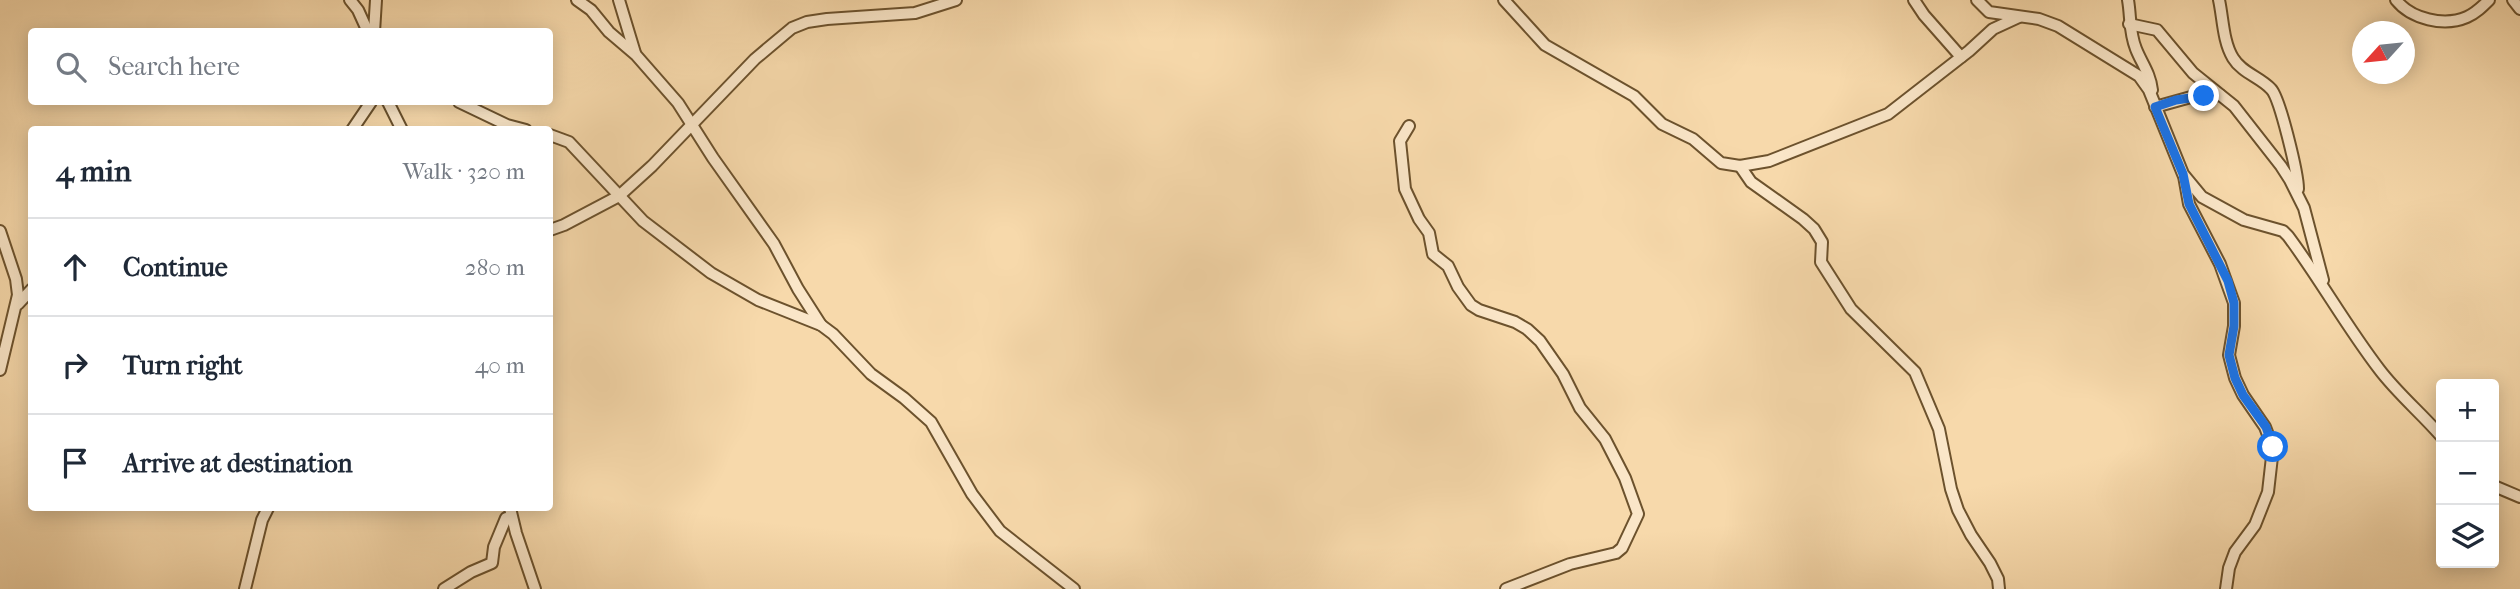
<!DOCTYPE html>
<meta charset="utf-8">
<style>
:root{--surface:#fff;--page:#f6f6f7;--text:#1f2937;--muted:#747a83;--line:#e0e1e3}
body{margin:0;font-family:"IM FELL French Canon",serif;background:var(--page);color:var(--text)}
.controls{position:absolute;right:21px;bottom:21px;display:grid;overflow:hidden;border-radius:7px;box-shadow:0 4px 18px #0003}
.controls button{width:63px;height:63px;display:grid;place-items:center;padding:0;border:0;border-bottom:2px solid var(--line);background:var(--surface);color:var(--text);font:35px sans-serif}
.compass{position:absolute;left:2352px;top:21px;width:63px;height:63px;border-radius:50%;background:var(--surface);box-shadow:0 4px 18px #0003;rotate:243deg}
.stop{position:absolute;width:21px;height:21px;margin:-16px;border:5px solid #1a73e8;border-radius:50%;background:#fff}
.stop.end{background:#1a73e8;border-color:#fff;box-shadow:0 2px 7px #0008}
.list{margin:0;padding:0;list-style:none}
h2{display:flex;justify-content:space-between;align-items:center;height:91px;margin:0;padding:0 28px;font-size:30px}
h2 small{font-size:23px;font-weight:400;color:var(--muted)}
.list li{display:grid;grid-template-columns:46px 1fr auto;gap:21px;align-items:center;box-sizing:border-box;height:98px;padding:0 28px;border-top:2px solid var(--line)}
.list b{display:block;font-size:26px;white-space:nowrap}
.list em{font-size:23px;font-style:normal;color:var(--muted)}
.icon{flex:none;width:38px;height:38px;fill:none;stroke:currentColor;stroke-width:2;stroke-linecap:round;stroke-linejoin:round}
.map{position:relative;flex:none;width:2520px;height:589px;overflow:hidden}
.search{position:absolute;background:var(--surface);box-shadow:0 4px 18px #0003;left:28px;top:28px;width:525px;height:77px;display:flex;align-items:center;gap:18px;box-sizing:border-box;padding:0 24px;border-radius:7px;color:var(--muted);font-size:26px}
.panel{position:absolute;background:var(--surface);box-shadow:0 4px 18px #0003;left:28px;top:126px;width:525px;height:385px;border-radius:7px}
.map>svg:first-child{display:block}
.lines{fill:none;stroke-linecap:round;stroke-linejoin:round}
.minor-casing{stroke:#6c522d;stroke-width:14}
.minor{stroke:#fae6c8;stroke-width:10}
.route{stroke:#1a73e8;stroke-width:9}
</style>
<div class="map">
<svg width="2520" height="589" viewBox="0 0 2520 589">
<rect width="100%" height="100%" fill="#f7d9ab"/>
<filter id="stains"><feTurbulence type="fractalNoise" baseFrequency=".00286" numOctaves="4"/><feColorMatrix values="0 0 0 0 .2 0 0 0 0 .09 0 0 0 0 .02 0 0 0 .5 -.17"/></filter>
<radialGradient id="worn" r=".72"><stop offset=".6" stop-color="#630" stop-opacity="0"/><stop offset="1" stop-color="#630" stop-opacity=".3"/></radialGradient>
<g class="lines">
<g class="minor-casing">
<g id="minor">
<path d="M350,0L358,10L368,32"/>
<path d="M577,0L591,10L609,32L636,55L678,103L713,158L774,244L798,289L821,325"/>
<path d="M619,0L635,53"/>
<path d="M1504,0L1545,45L1634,96L1662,124L1693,139L1721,163L1740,166L1769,161L1888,114L1969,51L1993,29L2019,17"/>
<path d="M1914,0L1924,15L1961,57"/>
<path d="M1977,0L1989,12L2039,19L2058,26L2139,76L2149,90L2183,174L2202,197L2244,220L2283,231L2288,236C2320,279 2346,326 2379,369C2397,393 2421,413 2441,436"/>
<path d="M2128,0C2131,17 2129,32 2136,49C2142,64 2150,73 2152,90"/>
<path d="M2219,0C2223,18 2223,42 2233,58C2242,73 2260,77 2271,89C2280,98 2298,174 2298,189"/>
<path d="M2396,0C2411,19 2444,27 2467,17C2476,13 2482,7 2489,0"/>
<path d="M2513,0L2520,9"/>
<path d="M2129,24L2157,30L2193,73L2234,106L2281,166L2290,180L2304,208L2323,280"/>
<path d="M374,32L376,0"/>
<path d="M388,102L402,130"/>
<path d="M459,102L507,125L526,130"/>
<path d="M2155,107L2191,97L2220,95"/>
<path d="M1409,126L1400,141L1405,189L1419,219L1429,233L1433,254L1448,266L1458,287L1471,305L1479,310L1515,322L1527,329L1540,341L1563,374L1580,408L1605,439L1625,478L1638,514L1622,548L1616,553L1570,564L1506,589"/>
<path d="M352,130L371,102"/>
<path d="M550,135L569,142L643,221L711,273L758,300L821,325L833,334L871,374L904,398L931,422L972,494L1000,531L1074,589"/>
<path d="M1740,166L1751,182L1803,219L1814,229L1822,242L1821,262L1851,309L1915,372L1939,429L1951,489L1958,510L1971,535L1990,563L1998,579L1999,589"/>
<path d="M2184,176L2189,204L2220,264L2234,303V326L2229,355L2235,378L2243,395L2265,427L2273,448L2268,492L2255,525L2235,552L2229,568L2226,589"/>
<path d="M550,230L564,225L619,196L652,166L755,59L792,28L807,22L827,19L915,13L956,0"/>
<path d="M0,231L16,279L18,295L0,370"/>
<path d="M18,304L32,289"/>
<path d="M2494,486L2520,497"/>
<path d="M510,508L516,533L535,589"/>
<path d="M245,589L262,520L268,508"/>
<path d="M444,589L471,572L492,563L494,547L506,518"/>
</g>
</g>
<use href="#minor" class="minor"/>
</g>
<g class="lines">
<path class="route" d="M2204,96L2176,100L2155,107L2183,174L2189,204L2228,281L2234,303V326L2229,355L2235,378L2243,395L2266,427L2273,447"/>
</g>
<rect width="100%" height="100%" filter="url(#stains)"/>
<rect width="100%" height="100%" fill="url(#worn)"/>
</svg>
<div class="controls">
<button>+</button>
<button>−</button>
<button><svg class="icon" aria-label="layers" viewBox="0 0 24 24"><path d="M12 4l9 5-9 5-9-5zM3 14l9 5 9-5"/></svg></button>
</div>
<svg class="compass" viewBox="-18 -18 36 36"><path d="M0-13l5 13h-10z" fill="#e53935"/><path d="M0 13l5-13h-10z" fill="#747a83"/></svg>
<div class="stop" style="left:2273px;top:447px"></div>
<div class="stop end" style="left:2204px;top:96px"></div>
<div class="search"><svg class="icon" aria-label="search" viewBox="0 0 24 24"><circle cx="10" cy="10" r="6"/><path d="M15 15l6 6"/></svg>Search here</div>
<section class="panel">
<h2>4 min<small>Walk · 320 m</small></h2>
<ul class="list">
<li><svg class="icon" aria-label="ahead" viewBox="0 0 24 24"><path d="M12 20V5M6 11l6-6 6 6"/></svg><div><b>Continue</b></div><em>280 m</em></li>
<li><svg class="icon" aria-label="right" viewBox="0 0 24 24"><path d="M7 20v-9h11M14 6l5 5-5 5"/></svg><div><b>Turn right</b></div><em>40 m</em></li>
<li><svg class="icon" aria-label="arrive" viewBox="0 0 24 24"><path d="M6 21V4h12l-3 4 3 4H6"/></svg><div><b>Arrive at destination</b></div></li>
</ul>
</section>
</div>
